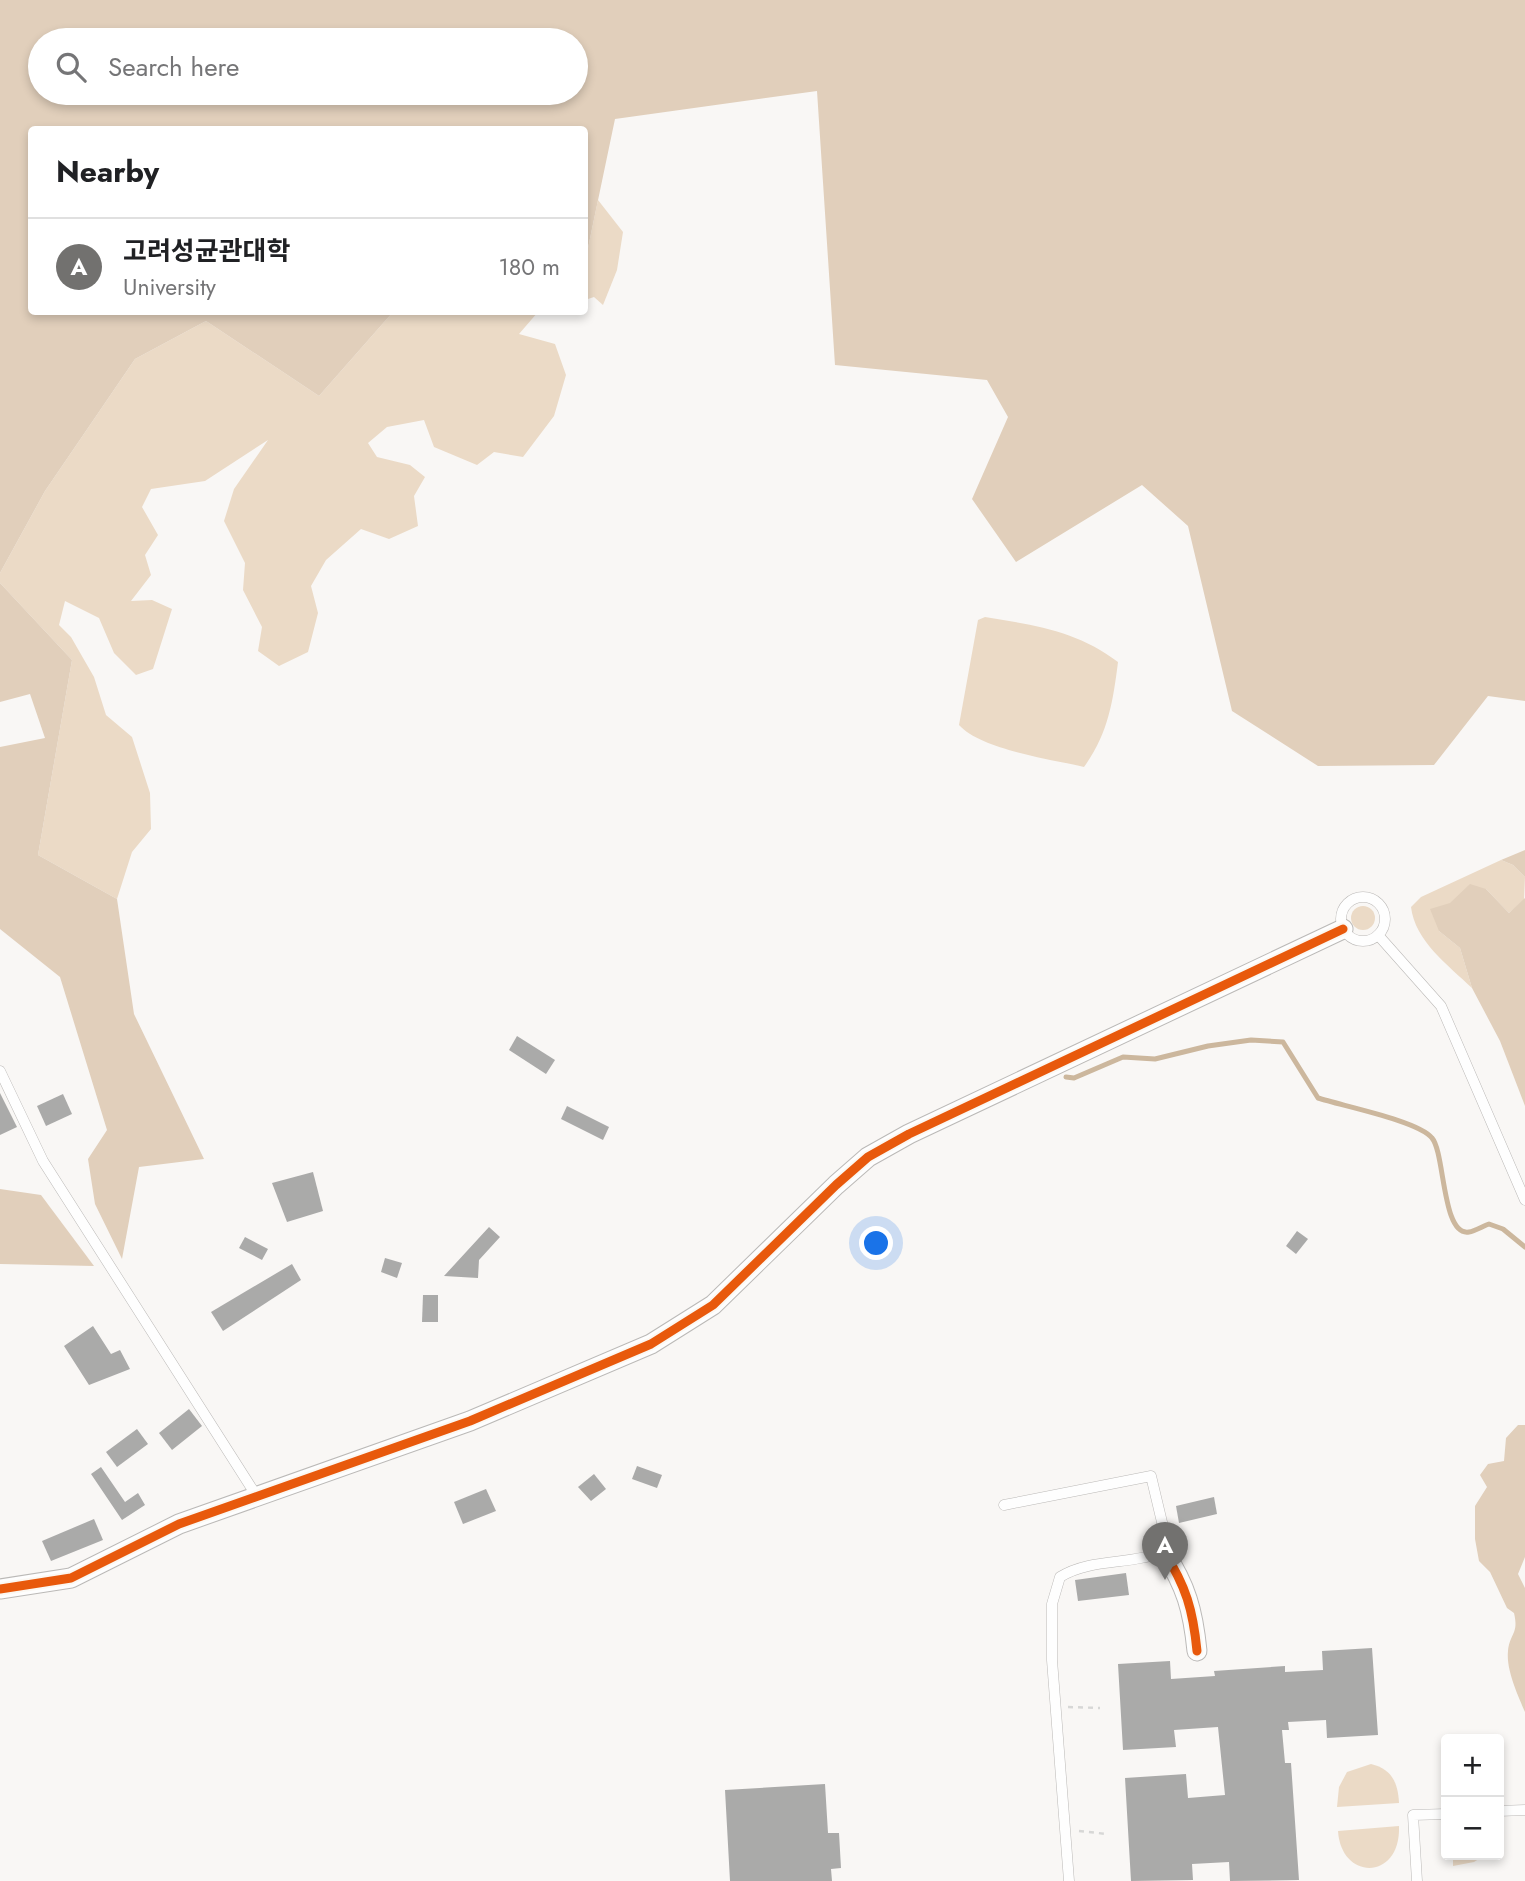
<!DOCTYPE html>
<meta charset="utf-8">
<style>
:root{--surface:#fff;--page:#f2f2f2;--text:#202124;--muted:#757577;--line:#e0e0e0;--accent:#72716f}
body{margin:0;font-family:Jost,"Noto Sans KR",sans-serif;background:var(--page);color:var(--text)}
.controls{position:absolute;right:21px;bottom:21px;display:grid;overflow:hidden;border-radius:7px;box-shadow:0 4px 10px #0003}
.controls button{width:63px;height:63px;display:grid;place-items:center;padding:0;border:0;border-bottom:2px solid var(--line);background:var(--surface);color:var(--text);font:35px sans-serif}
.you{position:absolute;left:877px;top:1244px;width:24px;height:24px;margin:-18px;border:5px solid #fff;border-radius:50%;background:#1a73e8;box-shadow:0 0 0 10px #1a73e833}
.badge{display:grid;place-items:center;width:46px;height:46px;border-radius:50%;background:var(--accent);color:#fff;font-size:23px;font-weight:700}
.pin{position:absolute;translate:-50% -58px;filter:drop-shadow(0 2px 4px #0008)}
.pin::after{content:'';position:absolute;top:37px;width:24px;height:21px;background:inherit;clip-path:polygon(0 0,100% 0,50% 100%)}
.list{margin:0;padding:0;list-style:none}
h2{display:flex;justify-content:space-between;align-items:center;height:91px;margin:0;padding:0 28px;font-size:30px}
h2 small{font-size:23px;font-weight:400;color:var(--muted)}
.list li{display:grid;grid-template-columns:46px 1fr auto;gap:21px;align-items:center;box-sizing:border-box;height:98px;padding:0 28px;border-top:2px solid var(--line)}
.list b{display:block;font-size:26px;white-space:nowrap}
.list p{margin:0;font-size:23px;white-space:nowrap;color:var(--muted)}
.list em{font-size:23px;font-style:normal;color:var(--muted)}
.icon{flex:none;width:38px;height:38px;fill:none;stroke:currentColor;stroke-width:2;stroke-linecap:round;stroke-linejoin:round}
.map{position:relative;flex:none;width:1525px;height:1881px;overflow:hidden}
.search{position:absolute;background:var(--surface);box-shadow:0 4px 10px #0003;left:28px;top:28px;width:560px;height:77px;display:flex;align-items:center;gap:18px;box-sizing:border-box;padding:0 24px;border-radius:38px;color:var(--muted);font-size:26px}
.panel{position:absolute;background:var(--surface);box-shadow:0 4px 10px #0003;left:28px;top:126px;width:560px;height:189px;border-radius:7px}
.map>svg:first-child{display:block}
.green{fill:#ebdac6}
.forest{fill:#e1cfbb;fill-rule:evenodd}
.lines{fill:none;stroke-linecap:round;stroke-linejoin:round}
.stream{stroke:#ccb79d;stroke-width:5}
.building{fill:#aaaaa9}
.lane-casing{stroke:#bbb9b7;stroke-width:11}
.street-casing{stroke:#bbb9b7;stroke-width:21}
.path{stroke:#d7d7d6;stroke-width:2.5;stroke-dasharray:5 5;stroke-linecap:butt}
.lane{stroke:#fefefe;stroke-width:10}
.street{stroke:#fefefe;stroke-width:19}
.cycleway-casing{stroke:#fbf8f3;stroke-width:13}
.cycleway{stroke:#e8590c;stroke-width:9}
</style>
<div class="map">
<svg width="1525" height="1881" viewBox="0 0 1525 1881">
<rect width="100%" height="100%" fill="#f9f7f5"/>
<g class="green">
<path d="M598,200L623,232L617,270L603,305L594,297L585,300L584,250L588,248Z"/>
<path d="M393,312H538L519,334L555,344L566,375L554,416L523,457L494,452L477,465L434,447L424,420L387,427L368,443L377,457L410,465L425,477L414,496L418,526L389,539L361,529L326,560L311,586L318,613L308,652L279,666L258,651L262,627L243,590L245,563L224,521L234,489L268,440L205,481L151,489L142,507L158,535L145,555L151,575L131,601L152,600L172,609L153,669L136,675L114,653L99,618L65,601L59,625L71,637L94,677L106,715L132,737L150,793L151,829L132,852L117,899L38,855L72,660L0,583V573L45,491L135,359L206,321L319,396Z"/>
<path d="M985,617C1034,625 1078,631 1118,662C1113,702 1108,734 1084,767C1051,759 982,750 959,725L978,620Z"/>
<path d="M1501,860L1513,865L1525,877L1524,900L1509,913L1486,889L1439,931L1460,948L1472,988C1448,965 1415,941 1411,907L1421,897Z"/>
<circle cx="1363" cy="918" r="12"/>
<path d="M1371,1764C1392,1769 1398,1783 1399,1803L1337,1807L1339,1787L1347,1772Z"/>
<path d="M1399,1826C1401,1881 1341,1881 1338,1831Z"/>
<path d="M1453,1855H1485L1474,1862L1453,1866Z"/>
</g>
<g class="forest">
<path d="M0,0H1525V701L1488,696L1434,765L1318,766L1232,711L1188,526L1142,485L1016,562L972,499L1008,417L987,380L835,365L817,91L615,119L588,248L585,250L584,130H32V312H393L319,396L206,321L135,359L45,491L0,573ZM576,40V93H40V40Z"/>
<path d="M0,583L72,660L38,855L117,899L134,1014L204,1159L139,1167L122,1259L95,1204L88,1159L107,1130L60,977L0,929V747L45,738L30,694L0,702Z"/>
<path d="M1525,850V877L1513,865L1501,860Z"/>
<path d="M1470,884L1486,889L1509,913L1525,898V1106L1500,1041L1472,988L1460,948L1439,931L1430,909L1450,903Z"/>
<path d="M0,1189L41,1195L94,1266L0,1264Z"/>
<path d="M1518,1425H1525V1557L1518,1574L1525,1588V1712C1518,1695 1506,1670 1508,1651C1510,1633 1519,1634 1514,1613L1507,1608L1490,1572L1479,1561L1475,1539V1506L1487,1487L1480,1475L1488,1464L1504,1461L1506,1438Z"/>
</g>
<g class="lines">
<path class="stream" d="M1066,1077L1074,1078L1123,1057L1155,1059L1208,1046L1251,1040L1283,1042L1318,1098C1343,1106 1419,1121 1432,1138C1445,1153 1442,1237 1469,1232C1475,1231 1483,1226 1489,1224L1503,1229L1525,1247"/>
</g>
<g class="building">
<path d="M517,1036L555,1060L546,1074L509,1050Z"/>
<path d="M0,1093L17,1127L0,1135Z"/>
<path d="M63,1094L72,1114L46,1126L37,1106Z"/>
<path d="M567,1106L609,1127L603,1140L561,1119Z"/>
<path d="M313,1172L323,1211L287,1222L272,1183Z"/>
<path d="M489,1227L500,1237L479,1260L478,1278L444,1276Z"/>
<path d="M1297,1231L1308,1239L1296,1254L1286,1246Z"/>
<path d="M245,1237L268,1249L262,1260L239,1248Z"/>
<path d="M385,1258L402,1263L397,1278L381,1272Z"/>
<path d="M292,1264L301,1280L223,1331L211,1312Z"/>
<path d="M423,1295H438V1322H422Z"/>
<path d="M93,1326L111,1354L120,1350L130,1369L89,1385L64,1346Z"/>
<path d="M189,1409L202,1426L172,1450L159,1433Z"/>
<path d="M137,1429L148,1444L117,1467L106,1452Z"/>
<path d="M637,1466L662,1475L657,1488L632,1479Z"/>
<path d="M101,1467L125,1502L138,1493L145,1505L122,1520L91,1474Z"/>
<path d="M594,1474L606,1489L591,1501L578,1487Z"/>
<path d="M486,1489L496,1511L463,1524L454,1502Z"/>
<path d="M1214,1497L1217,1514L1179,1523L1176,1506Z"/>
<path d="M94,1519L103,1540L51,1561L42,1541Z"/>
<path d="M1126,1573L1129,1595L1078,1601L1075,1580Z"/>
<path d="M1372,1648L1378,1735L1327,1738L1326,1720L1288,1722L1289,1730H1282L1285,1763H1291L1299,1880L1230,1881L1229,1862L1192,1864L1193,1880L1131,1881L1125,1778L1186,1774L1188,1798L1225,1795L1218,1727L1174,1730L1176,1747L1123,1750L1118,1664L1170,1661L1171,1679L1215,1676L1214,1671L1285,1666V1672L1323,1670L1322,1651Z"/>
<path d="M825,1784L828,1833H839L841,1868L831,1869L832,1881H730L725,1790Z"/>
</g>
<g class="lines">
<g class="lane-casing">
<g id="lane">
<circle cx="1363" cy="919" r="22"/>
<path d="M1378,935L1441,1006L1525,1200"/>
<path d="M0,1071L43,1161L256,1495"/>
<path d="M1004,1505L1151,1476L1167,1543L1164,1552C1131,1565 1090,1558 1060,1577L1052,1604V1660L1069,1881"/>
<path d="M1499,1811L1525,1810"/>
<path d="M1417,1881L1413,1815L1446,1814"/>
</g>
</g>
<g class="street-casing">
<g id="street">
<path d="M1164,1552C1186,1586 1193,1610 1197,1651"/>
<path d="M0,1589L71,1578L179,1524L470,1421L651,1344L713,1305L836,1185L868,1157L909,1134L1343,929"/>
</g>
</g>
<g class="path">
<path d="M1068,1707L1100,1708"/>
<path d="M1079,1831L1107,1834"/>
</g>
<use href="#lane" class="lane"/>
<use href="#street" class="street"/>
<g class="cycleway-casing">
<g id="cycleway">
<path d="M1164,1552C1186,1586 1193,1610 1197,1651"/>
<path d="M0,1589L71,1578L179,1524L470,1421L651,1344L713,1305L836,1185L868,1157L909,1134L1343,929"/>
</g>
</g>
<use href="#cycleway" class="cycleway"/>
</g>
</svg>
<div class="controls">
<button>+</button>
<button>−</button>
</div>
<div class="you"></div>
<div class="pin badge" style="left:1165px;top:1580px">A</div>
<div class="search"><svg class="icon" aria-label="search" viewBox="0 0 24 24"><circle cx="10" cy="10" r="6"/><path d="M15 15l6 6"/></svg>Search here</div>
<section class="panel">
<h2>Nearby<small></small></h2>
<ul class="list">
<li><span class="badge">A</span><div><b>고려성균관대학</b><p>University</p></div><em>180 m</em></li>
</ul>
</section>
</div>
